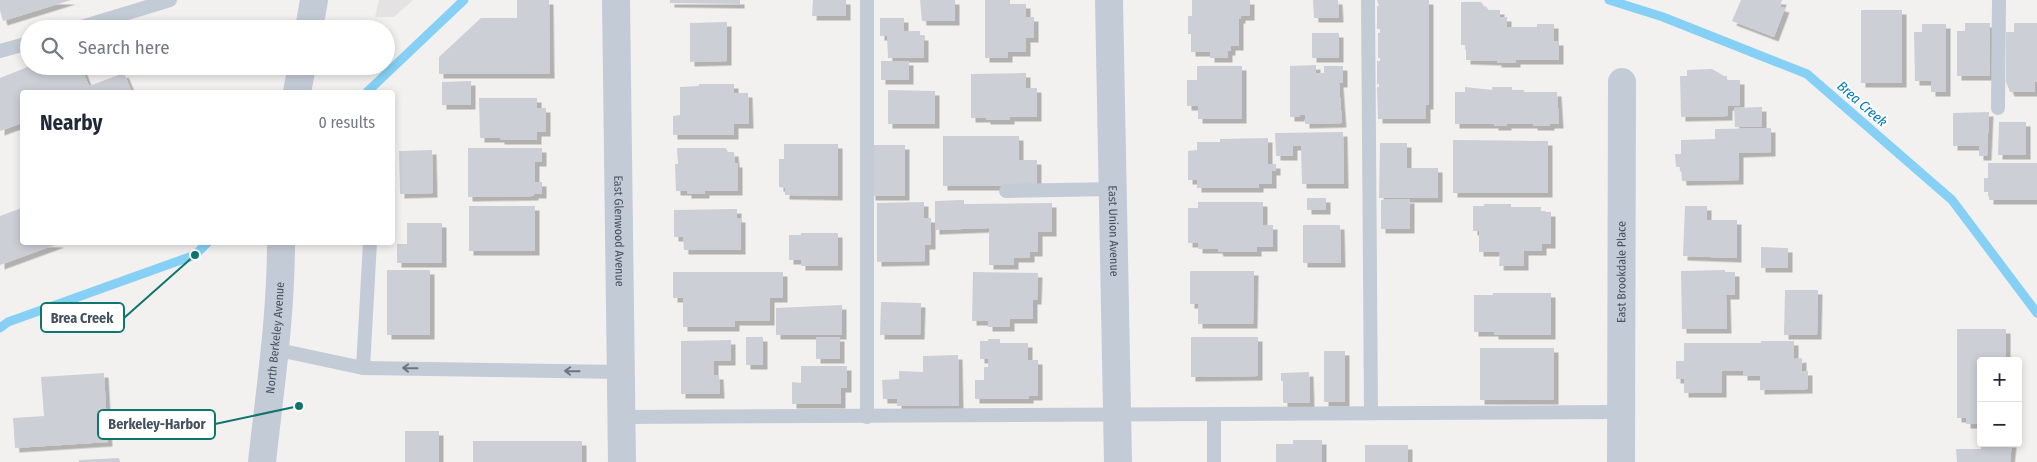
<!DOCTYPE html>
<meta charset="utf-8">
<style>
:root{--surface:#fff;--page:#f2f2f3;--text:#1f2937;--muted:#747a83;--line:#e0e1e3}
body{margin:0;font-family:"Fira Sans Condensed",sans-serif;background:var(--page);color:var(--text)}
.controls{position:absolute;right:15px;bottom:15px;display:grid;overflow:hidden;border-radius:5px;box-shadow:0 2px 8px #0003}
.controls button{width:45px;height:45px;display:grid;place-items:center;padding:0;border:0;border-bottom:1px solid var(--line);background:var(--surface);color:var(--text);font:25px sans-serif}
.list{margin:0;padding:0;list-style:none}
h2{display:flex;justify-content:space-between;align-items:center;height:65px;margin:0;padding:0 20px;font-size:21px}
h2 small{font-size:16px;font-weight:400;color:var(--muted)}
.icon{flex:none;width:28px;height:28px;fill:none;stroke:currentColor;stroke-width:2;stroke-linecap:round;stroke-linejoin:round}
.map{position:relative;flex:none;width:2037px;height:462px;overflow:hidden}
.search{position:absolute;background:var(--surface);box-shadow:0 2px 8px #0003;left:20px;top:20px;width:375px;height:55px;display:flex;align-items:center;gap:12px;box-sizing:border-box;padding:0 18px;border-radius:28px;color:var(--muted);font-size:19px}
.panel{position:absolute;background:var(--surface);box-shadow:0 2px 8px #0003;left:20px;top:90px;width:375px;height:155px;border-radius:5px}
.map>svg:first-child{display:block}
.education{fill:#e4e2e2}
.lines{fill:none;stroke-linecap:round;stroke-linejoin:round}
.stream{stroke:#85d0f4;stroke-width:9}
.building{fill:#cccfd6;filter:url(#shadow)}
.service{stroke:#c3cbd6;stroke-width:14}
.minor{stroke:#c3cbd6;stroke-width:28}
.tertiary{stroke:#c3cbd6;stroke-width:28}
.oneway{stroke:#6c7683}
.labels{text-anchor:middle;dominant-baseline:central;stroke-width:4;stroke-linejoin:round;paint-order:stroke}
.street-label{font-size:12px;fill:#465160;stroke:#fff}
.water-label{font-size:14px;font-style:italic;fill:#007cb9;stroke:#fff}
.leader{fill:none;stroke:#0f766e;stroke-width:2}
.callout-dot{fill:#0f766e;stroke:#fff;stroke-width:2}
.callout{fill:#fff;stroke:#0f766e;stroke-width:2}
.callout-label{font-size:14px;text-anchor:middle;font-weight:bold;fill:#465160}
</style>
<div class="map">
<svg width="2037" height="462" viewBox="0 0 2037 462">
<defs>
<filter id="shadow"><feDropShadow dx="4.5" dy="4.5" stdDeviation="0" flood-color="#0004"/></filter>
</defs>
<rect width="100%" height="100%" fill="#f3f1f0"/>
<path class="education" d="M379,0H413L394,17H375Z"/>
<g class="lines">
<g class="stream">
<path d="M1609,0L1663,17L1807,74L1952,200L2037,313"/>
<path d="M367,92L464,0"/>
<path d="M0,328L8,322L195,255L208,242"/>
</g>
</g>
<g class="building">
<path d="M0,0H71L3,21L0,10Z"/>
<path d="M517,0H549L550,74H439V57L481,18H517Z"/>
<path d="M670,0H740V4L670,3Z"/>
<path d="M813,0H846V16H812Z"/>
<path d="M920,0H955V21H922Z"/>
<path d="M985,0H1010V4H1026V17H1034V38H1026V52H1008V58H985Z"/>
<path d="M1192,0H1250V16H1241V19H1239V46H1231V51H1228V58H1210V52H1191V34H1188V16H1192Z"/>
<path d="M1313,0H1338L1339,18H1314Z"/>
<path d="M1377,0H1429V105H1426V119H1378L1377,87H1379V84H1377V61H1380V58H1378V33H1380V29H1377V6H1379Z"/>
<path d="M1741,0H1782L1780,7L1785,8L1774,37L1732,21Z"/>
<path d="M1461,2H1481L1487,10H1500V17H1507V27H1537V24H1554V41H1559V60H1516V63H1497V61L1466,60V45H1461Z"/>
<rect x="1861" y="10" width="41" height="73"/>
<path d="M880,18H904V31H920V36H924V58H888L887,36H880Z"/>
<path d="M727,22V61L690,62V23Z"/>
<path d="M1965,23H1990V76H1957V31H1965Z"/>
<path d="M2014,23H2037V82H2035V92H2010L2006,82V32H2014Z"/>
<path d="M1922,24H1946V92H1931V81H1915L1914,32H1922Z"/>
<rect x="1312" y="33" width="27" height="25"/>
<rect x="881" y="61" width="28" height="19"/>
<path d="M1316,65V73H1324V66H1343V83H1339L1342,123L1305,124V115H1300V117H1290V66Z"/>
<path d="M30,66H81L89,86L124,73L132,92H22V123L0,131V78Z"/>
<path d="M1197,66H1242V119H1198V106H1187V80H1197Z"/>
<path d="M1712,69L1724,76H1727V80H1740V106H1728V116L1681,117L1680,76H1687V70Z"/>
<path d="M1026,73V88H1037V117H1010V120H986V118H971V74Z"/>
<path d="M471,81V105H442V82Z"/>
<path d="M699,84H734V93H748L749,124H734V135H673V116L680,115V87L699,86Z"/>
<path d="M1465,87L1492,90V87H1512V90H1524V92H1557L1559,124H1550V126H1533V124H1507V126H1494V124H1455V92H1465Z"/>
<path d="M888,90L935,91V124H888Z"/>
<path d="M479,98H537V108H546V132H537V140H500V138H480Z"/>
<path d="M1762,107V127H1735L1734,108Z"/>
<path d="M1989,112L1987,156H1979V146H1953V113Z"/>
<path d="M1999,122H2026V155H1998Z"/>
<path d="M1771,128V152L1739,153V180L1682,181L1681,167H1676L1675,154H1681V140L1715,139V129Z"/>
<path d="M1343,132L1344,184H1302L1301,146H1293V156H1276L1275,133Z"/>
<path d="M943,136H1019V160H1037V186H943Z"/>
<path d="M1268,138V164H1276V171H1272V184H1259V188H1197V180H1188V151L1197,150V142H1220V139Z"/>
<path d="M1453,140L1548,141V193H1453Z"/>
<path d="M1380,143H1407V168H1438V198H1379Z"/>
<path d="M784,144H838V196L785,195V188L779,187V159H784Z"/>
<rect x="871" y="145" width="34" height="51"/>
<path d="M468,148H542V162H535V182H542V194H534V196L468,197Z"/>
<path d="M677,148H726L728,152H734L735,163H738V191H705V194H687V191H676L675,164H678Z"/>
<path d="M432,150L433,193L400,194L399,151Z"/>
<path d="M1988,163H2037V200H1989V192H1984V178H1988Z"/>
<rect x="1307" y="198" width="19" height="12"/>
<path d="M1410,199V229H1381V200Z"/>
<path d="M964,200V204L1052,203V232H1038V252H1030V258H1014V265H989V228L935,230V201Z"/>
<path d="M924,202V218H931V245H925V261L877,262V203Z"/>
<path d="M1198,202H1263V225H1273V247H1257V252H1219L1218,249H1198V243H1188V208H1198Z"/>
<path d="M1484,204H1511V207H1541V212H1551V244H1542V251H1524V266H1499L1500,252H1479V231H1473V206H1484Z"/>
<rect x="469" y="206" width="66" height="45"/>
<path d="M1685,206H1707V220H1737V258L1683,256Z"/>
<path d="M22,208V242L60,243L0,265V216Z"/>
<path d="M737,209V218H741V250H684L683,237H674V210Z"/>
<path d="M407,223H442V263H397V244H407Z"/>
<path d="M1303,225H1340L1341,263H1303Z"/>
<path d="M801,233H838V266H801V260H789V235H801Z"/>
<path d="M1761,247L1788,248V268H1761Z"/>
<rect x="387" y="270" width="43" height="65"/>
<path d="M1725,270V272H1735V295H1726L1727,329H1682L1681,271Z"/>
<path d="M1190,271H1254L1253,324H1198V304H1190Z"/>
<path d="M673,272H783V298H770V321H735V327H683V298H673Z"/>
<path d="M973,272L1038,273L1037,300H1033V319H1010V327H988V321H972Z"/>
<path d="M1785,290H1818L1817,335H1784Z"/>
<path d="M1493,293H1551V335H1494V332H1474V295H1493Z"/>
<path d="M881,302L921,303L920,335H880Z"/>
<path d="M842,305V335H776V308Z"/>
<path d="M1957,329H2006V361H1981V424H1966V418H1957Z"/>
<rect x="746" y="337" width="17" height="28"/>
<rect x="816" y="337" width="24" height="22"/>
<path d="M1191,337H1258V376L1191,377Z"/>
<path d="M988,339H1000V343H1028V360H1038V396H1029V399H975V380H984V367H988V359H980V341H988Z"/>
<path d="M731,340V361H714V375H719L720,394H681V341Z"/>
<path d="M1761,341H1794V359L1802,358V371H1808V389L1760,390V376H1743V371H1722V393H1684V379H1676V361H1684V343H1761Z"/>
<rect x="1480" y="348" width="74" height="52"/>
<rect x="1324" y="351" width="21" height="51"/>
<path d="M958,355L959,406H897V399H883L882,380L899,379V371L923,372V356Z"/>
<path d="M801,366H847V388H841V404H792V382L801,383Z"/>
<path d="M1309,372L1310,403H1283V381H1281V373Z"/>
<path d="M104,373L108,442L15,448L13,418L44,416L41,377Z"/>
<rect x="405" y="431" width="34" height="31"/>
<path d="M1293,440H1322V462H1276V444H1293Z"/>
<rect x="473" y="441" width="109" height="21"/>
<path d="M1981,443H2012L2010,462H1957L1956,449H1981Z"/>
<rect x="1365" y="445" width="43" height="17"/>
<path d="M119,458L120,462H79V460Z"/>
</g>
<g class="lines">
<g class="service">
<path d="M867,0V417"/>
<path d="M1368,0L1371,413"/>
<path d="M75,29L170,0"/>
<path d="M0,51L29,43"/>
<path d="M1998,108L1999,0"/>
<path d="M1006,191L1113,189"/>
<path d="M274,349L363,368L370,242"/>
<path d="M363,368L621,372"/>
<path d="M622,417L1621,412"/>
<path d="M1214,462V415"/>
</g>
<g class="minor">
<path id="s1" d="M616,0L622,462"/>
<path id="s2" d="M1109,0L1118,462"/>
<path id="s3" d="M1621,462L1622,82"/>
</g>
<g class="tertiary">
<path d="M309,29L314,0"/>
<path d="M297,92L302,66"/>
<path id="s4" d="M262,462C270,389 281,316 281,242"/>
</g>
</g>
<defs><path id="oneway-shaft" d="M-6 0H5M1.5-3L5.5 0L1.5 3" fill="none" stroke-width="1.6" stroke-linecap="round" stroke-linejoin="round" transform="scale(1.25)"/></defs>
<g class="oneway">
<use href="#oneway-shaft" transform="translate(410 368) rotate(-179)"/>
<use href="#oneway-shaft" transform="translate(572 371) rotate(-179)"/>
</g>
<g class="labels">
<g class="street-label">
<text stroke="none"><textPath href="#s1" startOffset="231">East Glenwood Avenue</textPath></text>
<text stroke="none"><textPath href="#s2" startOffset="231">East Union Avenue</textPath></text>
<text stroke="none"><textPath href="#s3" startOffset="190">East Brookdale Place</textPath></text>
<text stroke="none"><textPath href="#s4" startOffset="125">North Berkeley Avenue</textPath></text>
</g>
<g class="water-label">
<text transform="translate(1862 104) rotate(41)">Brea Creek</text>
</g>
</g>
<path class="leader" d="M195 255L124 318M299 406L215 424"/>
<g class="callout-dot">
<circle cx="195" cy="255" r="5"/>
<circle cx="299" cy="406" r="5"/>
</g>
<g class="callout">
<rect x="41" y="303" width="83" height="29" rx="5"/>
<rect x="98" y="410" width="117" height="29" rx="5"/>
</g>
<g class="callout-label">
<text x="82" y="323">Brea Creek</text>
<text x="157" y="429">Berkeley-Harbor</text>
</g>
</svg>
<div class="controls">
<button>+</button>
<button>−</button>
</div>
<div class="search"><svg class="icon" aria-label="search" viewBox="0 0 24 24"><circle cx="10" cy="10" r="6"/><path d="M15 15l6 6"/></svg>Search here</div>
<section class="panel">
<h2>Nearby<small>0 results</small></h2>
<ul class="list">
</ul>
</section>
</div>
